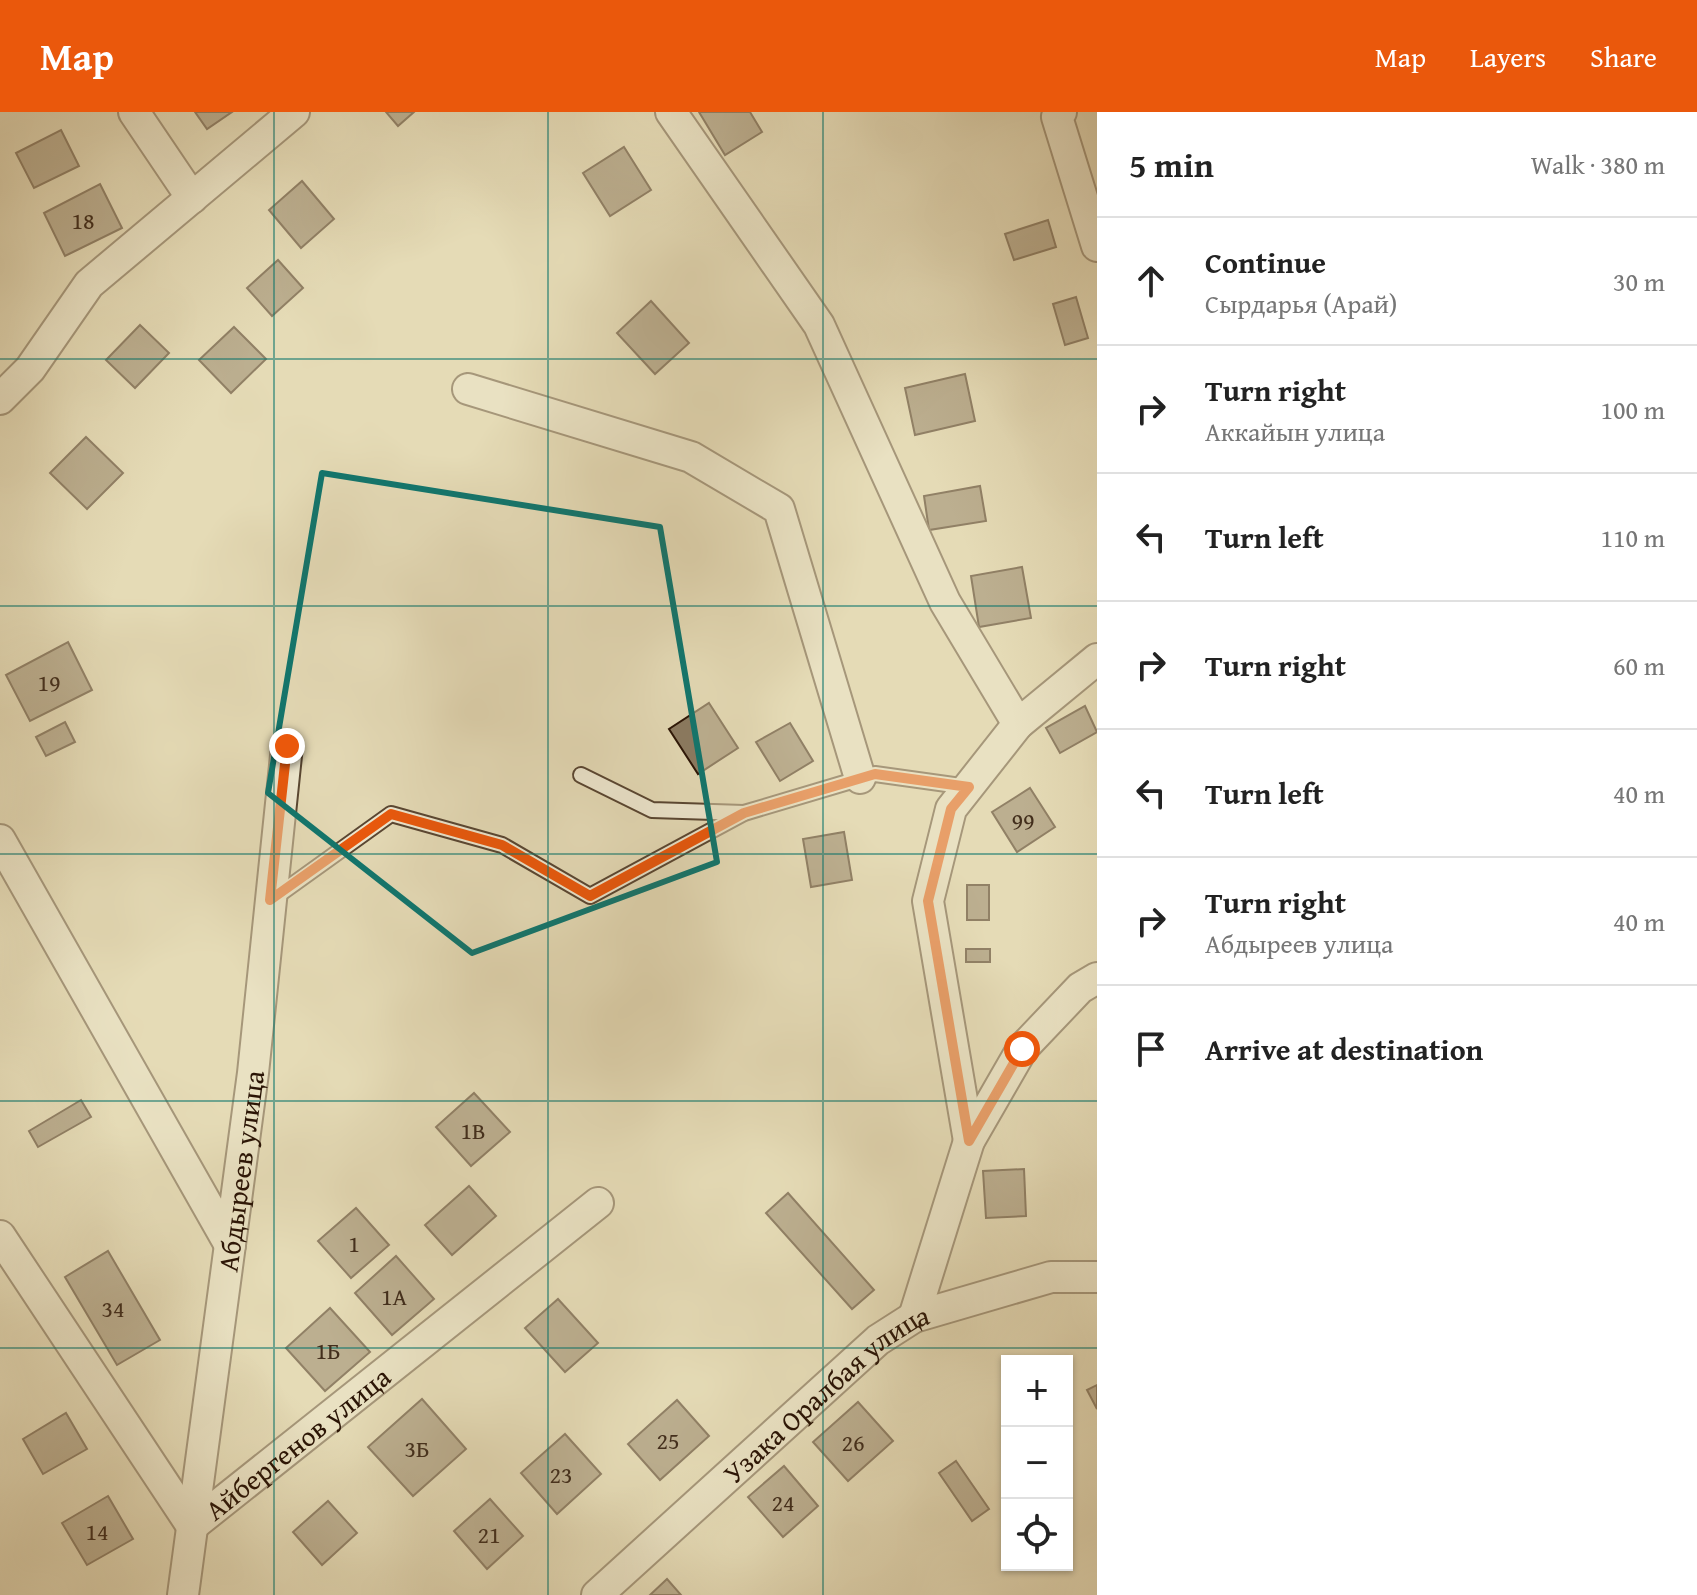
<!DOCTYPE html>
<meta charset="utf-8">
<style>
:root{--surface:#fff;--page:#f6f6f6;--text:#222;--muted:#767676;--line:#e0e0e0;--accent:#ea580c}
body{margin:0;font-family:"Gentium Book Plus",serif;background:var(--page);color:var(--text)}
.controls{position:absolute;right:24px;bottom:24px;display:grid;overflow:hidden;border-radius:0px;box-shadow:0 2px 6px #0004}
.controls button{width:72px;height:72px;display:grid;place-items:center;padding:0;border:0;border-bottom:2px solid var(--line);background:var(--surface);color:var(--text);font:40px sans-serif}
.stop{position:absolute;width:24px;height:24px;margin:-18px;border:6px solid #ea580c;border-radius:50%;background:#fff}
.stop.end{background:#ea580c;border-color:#fff;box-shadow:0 2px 8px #0008}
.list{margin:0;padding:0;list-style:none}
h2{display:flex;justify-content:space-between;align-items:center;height:104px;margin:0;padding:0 32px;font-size:34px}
h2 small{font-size:26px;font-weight:400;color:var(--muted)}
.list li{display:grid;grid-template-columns:52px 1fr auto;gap:24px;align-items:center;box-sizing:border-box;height:128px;padding:0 32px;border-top:2px solid var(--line)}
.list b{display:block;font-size:30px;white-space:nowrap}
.list p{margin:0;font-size:26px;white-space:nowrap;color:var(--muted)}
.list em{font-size:26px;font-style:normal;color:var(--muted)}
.icon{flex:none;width:44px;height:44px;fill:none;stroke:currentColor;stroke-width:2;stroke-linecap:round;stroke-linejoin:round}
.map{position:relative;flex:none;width:1097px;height:1483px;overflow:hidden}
header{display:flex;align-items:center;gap:48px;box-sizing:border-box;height:112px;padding:0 40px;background:var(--accent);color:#fff}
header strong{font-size:38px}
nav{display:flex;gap:44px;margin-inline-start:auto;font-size:28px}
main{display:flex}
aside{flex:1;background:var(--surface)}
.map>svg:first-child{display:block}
.building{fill:#8b7b62;stroke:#2a1405;stroke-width:2}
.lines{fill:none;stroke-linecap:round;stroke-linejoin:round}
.service-casing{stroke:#594632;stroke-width:18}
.minor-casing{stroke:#594632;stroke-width:34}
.service{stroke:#eee8d0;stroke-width:14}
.minor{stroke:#eee8d0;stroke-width:30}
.route{stroke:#ea580c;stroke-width:10}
.marked{fill:none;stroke:#0f766e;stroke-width:6;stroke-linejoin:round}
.grid{fill:none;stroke:#0f766e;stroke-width:2;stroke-opacity:0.55}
.labels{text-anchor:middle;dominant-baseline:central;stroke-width:6;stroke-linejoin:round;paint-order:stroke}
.number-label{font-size:24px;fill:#422e1c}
.street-label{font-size:28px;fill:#2a1405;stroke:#eee8d0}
</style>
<header>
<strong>Map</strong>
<nav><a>Map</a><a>Layers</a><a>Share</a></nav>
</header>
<main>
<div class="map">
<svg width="1097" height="1483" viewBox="0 0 1097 1483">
<rect width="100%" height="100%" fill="#e5dbb7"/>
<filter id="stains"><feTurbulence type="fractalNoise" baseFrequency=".0025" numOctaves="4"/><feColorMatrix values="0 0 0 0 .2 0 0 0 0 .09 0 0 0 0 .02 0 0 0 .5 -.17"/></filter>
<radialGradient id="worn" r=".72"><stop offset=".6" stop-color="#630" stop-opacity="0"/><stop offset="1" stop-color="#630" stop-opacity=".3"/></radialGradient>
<g class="building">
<path d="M195,0H232L207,17Z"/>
<path d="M386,0H414L398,14Z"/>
<path d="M699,0H750L762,20L725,43Z"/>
<path d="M61,18L79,54L34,76L16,41Z"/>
<path d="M624,35L651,78L610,104L583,61Z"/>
<path d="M302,69L334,107L301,136L269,98Z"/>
<path d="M100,72L122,116L65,144L44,101Z"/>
<path d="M1048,108L1056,135L1014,148L1005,122Z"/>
<path d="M278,148L303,176L272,204L247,176Z"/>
<path d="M1076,185L1088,226L1065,233L1053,192Z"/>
<path d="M651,189L689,231L655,262L617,221Z"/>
<path d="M140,213L169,241L135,276L106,248Z"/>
<path d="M234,215L266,247L231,281L199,248Z"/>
<path d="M965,262L975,309L915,323L905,276Z"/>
<path d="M86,325L123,361L87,397L50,361Z"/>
<path d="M980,374L986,409L929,418L924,384Z"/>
<path d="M1022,455L1031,506L979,515L971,464Z"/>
<path d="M68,530L92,578L30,609L6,563Z"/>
<path d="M709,591L738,636L698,662L669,617Z"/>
<path d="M1085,594L1097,620L1060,641L1046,616Z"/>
<path d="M65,610L75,630L46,644L36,625Z"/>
<path d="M790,611L813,649L780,669L756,630Z"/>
<path d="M1030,676L1055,715L1017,740L992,700Z"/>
<path d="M844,720L852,768L811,775L803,727Z"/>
<rect x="967" y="773" width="22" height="35"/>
<rect x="966" y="837" width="24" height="13"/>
<path d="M474,981L510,1020L471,1054L436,1015Z"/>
<path d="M81,988L91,1005L38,1035L29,1019Z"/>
<path d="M1024,1057L1026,1104L986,1106L983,1059Z"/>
<path d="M469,1074L496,1104L452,1143L425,1113Z"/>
<path d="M788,1081L874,1178L852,1197L766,1101Z"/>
<path d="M356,1096L389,1133L351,1166L318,1129Z"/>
<path d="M108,1139L160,1228L117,1253L65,1165Z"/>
<path d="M396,1144L434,1187L392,1223L355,1181Z"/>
<path d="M558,1187L598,1231L565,1260L525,1216Z"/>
<path d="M330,1196L370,1240L325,1279L286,1236Z"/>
<path d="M1097,1273V1297L1087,1278Z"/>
<path d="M422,1287L466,1337L413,1384L368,1335Z"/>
<path d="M677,1288L709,1324L660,1368L628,1332Z"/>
<path d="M858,1290L893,1329L848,1369L813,1330Z"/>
<path d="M66,1301L87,1337L43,1362L23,1327Z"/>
<path d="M565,1322L601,1362L557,1402L521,1361Z"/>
<path d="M956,1349L989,1397L972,1409L939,1361Z"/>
<path d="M784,1354L818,1394L783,1425L748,1385Z"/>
<path d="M108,1384L133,1427L87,1453L62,1411Z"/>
<path d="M490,1387L523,1424L487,1457L454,1419Z"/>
<path d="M328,1389L357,1421L322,1453L293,1420Z"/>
<path d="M667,1467L681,1483H650Z"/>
</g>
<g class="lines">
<g class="service-casing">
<g id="service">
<path d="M581,663L652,698L744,701"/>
<path d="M274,786L391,702L502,733L590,784L744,701L875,662L968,675"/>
</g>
</g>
<g class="minor-casing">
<g id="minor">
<path d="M134,0L192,86"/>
<path d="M671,0L819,213L945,490L1018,612"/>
<path d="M1061,0L1057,5L1097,134"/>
<path d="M468,277L691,345L779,397L860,666"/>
<path d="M0,287L30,257L89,172L294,0"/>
<path d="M0,728L230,1133"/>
<path d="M969,1029L928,789L951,697L1018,612L1097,547"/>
<path id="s1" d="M0,1124L192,1414L598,1091"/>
<path d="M914,1205L969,1029L1022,937L1080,876L1097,866"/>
<path id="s2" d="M183,1483L253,961L287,634"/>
<path id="s3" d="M597,1483L878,1228L914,1205L1051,1165H1097"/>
</g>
</g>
<use href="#service" class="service"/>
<use href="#minor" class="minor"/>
</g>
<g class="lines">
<path class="route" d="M287,634L270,788L391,702L502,733L590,784L744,701L875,662L969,675L951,697L928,789L969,1029L1022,937"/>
</g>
<path d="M0 0H1097V1483H0ZM322,361L660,415L717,750L472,841L268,681Z" fill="#e5dbb7" fill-opacity=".55" fill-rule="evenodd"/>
<path class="marked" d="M322,361L660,415L717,750L472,841L268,681Z"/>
<path class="grid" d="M274,0V1483M548,0V1483M823,0V1483M0,247H1097M0,494H1097M0,742H1097M0,989H1097M0,1236H1097"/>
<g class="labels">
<g class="number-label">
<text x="83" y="108">18</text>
<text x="49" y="570">19</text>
<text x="1023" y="708">99</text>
<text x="473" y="1018">1В</text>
<text x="354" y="1131">1</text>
<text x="394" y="1184">1А</text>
<text x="113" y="1196">34</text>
<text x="328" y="1238">1Б</text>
<text x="668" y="1328">25</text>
<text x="853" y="1330">26</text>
<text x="417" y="1336">3Б</text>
<text x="561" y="1362">23</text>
<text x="783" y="1390">24</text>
<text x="97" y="1419">14</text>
<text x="489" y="1422">21</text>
</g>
<g class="street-label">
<text stroke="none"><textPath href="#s2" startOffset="428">Абдыреев улица</textPath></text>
<text stroke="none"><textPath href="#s3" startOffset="306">Узака Оралбая улица</textPath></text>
<text stroke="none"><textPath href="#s1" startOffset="482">Айбергенов улица</textPath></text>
</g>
</g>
<rect width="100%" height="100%" filter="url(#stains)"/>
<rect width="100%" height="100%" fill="url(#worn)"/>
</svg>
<div class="controls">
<button>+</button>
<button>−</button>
<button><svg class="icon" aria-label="locate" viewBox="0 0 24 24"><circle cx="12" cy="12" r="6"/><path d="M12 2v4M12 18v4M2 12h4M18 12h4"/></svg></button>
</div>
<div class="stop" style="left:1022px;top:937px"></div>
<div class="stop end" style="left:287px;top:634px"></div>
</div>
<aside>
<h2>5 min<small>Walk · 380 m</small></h2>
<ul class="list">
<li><svg class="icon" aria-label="ahead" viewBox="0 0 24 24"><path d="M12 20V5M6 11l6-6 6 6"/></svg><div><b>Continue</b><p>Сырдарья (Арай)</p></div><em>30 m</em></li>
<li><svg class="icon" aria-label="right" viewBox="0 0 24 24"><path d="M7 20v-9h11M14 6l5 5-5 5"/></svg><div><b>Turn right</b><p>Аккайын улица</p></div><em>100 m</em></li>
<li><svg class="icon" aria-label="left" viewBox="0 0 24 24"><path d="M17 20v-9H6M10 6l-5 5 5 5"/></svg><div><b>Turn left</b></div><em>110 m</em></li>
<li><svg class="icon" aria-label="right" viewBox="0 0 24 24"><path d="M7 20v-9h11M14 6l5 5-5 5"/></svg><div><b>Turn right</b></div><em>60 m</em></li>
<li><svg class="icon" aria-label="left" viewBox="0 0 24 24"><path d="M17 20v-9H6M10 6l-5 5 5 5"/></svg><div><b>Turn left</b></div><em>40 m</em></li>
<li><svg class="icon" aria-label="right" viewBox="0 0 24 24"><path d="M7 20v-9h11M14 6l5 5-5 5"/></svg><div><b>Turn right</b><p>Абдыреев улица</p></div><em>40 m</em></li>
<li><svg class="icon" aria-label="arrive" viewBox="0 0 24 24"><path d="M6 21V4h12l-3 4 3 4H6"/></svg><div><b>Arrive at destination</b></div></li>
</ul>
</aside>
</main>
